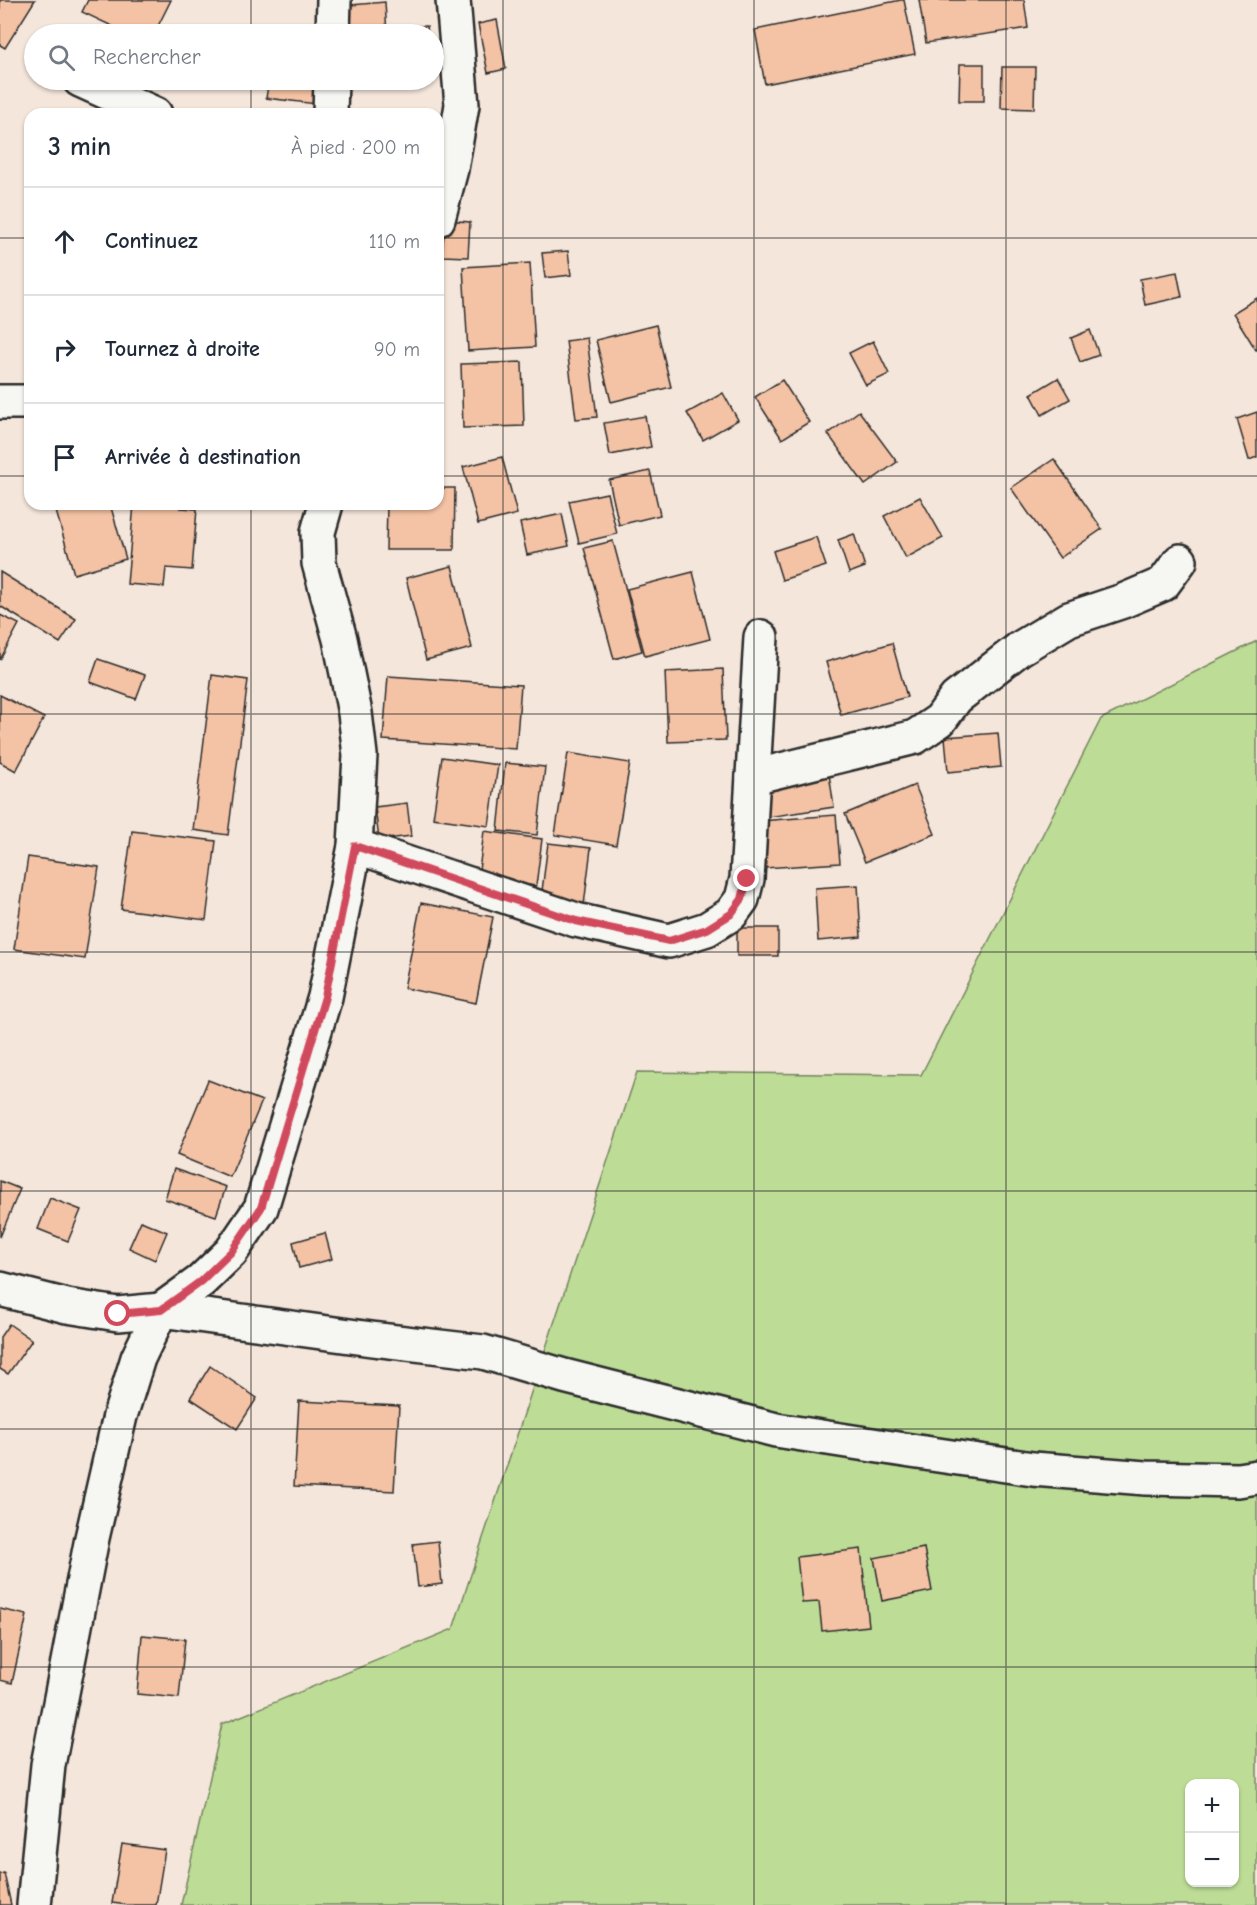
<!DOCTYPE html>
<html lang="fr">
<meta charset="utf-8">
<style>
:root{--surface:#fff;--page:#f2f2f3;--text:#1f2937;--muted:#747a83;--line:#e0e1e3}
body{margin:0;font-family:"Comic Neue",sans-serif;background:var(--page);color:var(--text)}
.controls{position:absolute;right:18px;bottom:18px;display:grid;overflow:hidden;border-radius:12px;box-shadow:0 2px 4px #0004}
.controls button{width:54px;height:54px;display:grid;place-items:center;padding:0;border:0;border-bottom:2px solid var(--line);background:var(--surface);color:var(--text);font:30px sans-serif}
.stop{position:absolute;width:18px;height:18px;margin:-14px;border:4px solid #d1495b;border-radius:50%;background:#fff}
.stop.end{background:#d1495b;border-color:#fff;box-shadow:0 2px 6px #0008}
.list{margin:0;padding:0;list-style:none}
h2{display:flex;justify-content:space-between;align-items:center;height:78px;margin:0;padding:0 24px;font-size:26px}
h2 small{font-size:20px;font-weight:400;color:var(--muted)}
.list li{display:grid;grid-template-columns:39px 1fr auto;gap:18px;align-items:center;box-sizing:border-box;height:108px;padding:0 24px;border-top:2px solid var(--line)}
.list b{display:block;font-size:22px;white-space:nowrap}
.list em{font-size:20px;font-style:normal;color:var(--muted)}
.icon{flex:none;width:33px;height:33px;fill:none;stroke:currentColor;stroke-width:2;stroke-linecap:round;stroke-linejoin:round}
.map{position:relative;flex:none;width:1257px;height:1905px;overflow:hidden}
.search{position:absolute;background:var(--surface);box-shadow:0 2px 4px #0004;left:24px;top:24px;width:420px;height:66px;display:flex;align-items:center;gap:15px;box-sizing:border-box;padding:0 21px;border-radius:33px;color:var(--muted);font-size:22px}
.panel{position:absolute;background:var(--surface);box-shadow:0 2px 4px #0004;left:24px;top:108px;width:420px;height:402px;border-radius:18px}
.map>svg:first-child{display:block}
.green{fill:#bddd96;stroke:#748460;stroke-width:1.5;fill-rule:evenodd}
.building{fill:#f4c2a4;stroke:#2b2b2b;stroke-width:1.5}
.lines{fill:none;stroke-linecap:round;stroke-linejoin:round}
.minor-casing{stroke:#2b2b2b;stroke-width:38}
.tertiary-casing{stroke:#2b2b2b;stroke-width:38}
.minor{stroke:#f6f6f2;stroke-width:33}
.tertiary{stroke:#f6f6f2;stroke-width:33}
.route{stroke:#d1495b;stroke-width:8}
.grid{fill:none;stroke:#2b2b2b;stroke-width:1.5;stroke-opacity:0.55}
</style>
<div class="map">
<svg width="1257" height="1905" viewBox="0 0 1257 1905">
<rect width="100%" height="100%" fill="#f5e6db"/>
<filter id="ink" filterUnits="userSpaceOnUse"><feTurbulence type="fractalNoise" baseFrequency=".0167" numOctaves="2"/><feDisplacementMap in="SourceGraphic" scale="12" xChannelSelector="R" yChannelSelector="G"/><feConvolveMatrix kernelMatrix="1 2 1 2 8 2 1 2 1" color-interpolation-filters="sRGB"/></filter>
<g filter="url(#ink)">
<path class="green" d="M1257,641V1905H181L222,1724L453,1629L637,1072L921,1075L1101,719ZM1190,1784H1234V1882H1190Z"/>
<g class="building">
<path d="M0,0H35L5,48L0,45Z"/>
<path d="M88,0H171L154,34H129L82,12Z"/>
<path d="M901,0H904L915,54L765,84L755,30Z"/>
<path d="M919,0H1024L1028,28L926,43Z"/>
<path d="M385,2L387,34H343L340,6Z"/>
<path d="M497,20L506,69L488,73L478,24Z"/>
<path d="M427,26L428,34H399V27Z"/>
<path d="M960,64H984V101H959Z"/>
<path d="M1002,67H1035L1034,109L1001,108Z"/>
<path d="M269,80H321L317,104L266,98Z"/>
<path d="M445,220L470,222L468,257L442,256Z"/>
<path d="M568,251L571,275L545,278L542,253Z"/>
<path d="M530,263L535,347L468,351L463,267Z"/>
<path d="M1177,272L1182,297L1145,305L1140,279Z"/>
<path d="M1257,298V350H1256L1233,313Z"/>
<path d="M656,325L671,387L611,402L596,340Z"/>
<path d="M1090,330L1099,355L1080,362L1071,338Z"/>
<path d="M587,338L597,417L576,419L566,341Z"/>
<path d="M873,341L889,374L866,385L849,353Z"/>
<path d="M522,362L524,426L463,428L461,364Z"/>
<path d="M1058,378L1070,399L1042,415L1031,394Z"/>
<path d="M782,380L809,422L782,439L755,397Z"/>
<path d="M723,393L738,420L703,440L687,413Z"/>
<path d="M859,411L897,462L865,485L828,434Z"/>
<path d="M1257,412V457L1249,460L1237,419Z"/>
<path d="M645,416L651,447L610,455L604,423Z"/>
<path d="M502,457L517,514L478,524L463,467Z"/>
<path d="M1054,459L1102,529L1060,558L1011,488Z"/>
<path d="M650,471L660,515L619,525L609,480Z"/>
<path d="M438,488H455L454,550H386L387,504H438Z"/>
<path d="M607,493L617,534L579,543L569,501Z"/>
<path d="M920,497L943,538L906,558L884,516Z"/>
<path d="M54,504H110L126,559L74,574Z"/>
<path d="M134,504H180V508L197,509L192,570L166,568L164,587L127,584Z"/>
<path d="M562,514L569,546L527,555L520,523Z"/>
<path d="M854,534L865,567L849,573L838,540Z"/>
<path d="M816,537L826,566L782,580L773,551Z"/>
<path d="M613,541L642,651L614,659L584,548Z"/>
<path d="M452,566L472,648L426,660L406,578Z"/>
<path d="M0,572L76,619L60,643L0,606Z"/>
<path d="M693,572L710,639L645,656L627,589Z"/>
<path d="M0,615L19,624L0,660Z"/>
<path d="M892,643L907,697L841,715L826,662Z"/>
<path d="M98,659L145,675L136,699L90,682Z"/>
<path d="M723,669L726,740L668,742L665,672Z"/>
<path d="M212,675L248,680L228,835L193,830Z"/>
<path d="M388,676L521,685L516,749L383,740Z"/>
<path d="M0,695L44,718L16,771L0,762Z"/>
<path d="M998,733L1001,767L948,772L945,737Z"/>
<path d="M568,753L630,763L616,845L555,835Z"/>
<path d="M826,754L834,807L768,817L760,764Z"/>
<path d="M442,757L498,765L489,826L433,818Z"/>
<path d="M505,763L545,767L537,835L498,831Z"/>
<path d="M915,785L935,834L865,862L845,814Z"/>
<path d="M407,803L411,836L379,840L375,807Z"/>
<path d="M836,815L840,863L764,868L760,821Z"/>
<path d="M132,831L216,841L206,920L121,909Z"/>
<path d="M484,831L542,839L536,886L478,878Z"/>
<path d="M548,843L591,848L584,905L541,899Z"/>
<path d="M28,857L99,867L85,959L14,949Z"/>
<path d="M858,885L861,937L818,941L815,888Z"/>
<path d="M421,903L493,917L476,1003L404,988Z"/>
<rect x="737" y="928" width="41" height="28"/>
<path d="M208,1080L262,1101L230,1177L177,1155Z"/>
<path d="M174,1169L226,1187L216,1216L165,1199Z"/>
<path d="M0,1181L20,1189L0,1237Z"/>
<path d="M50,1198L81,1210L68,1241L38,1229Z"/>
<path d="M141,1221L167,1232L155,1260L129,1248Z"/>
<path d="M325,1233L332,1259L299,1268L293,1242Z"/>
<path d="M9,1324L32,1340L8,1374L0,1369V1337Z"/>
<path d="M210,1366L257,1398L237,1429L190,1398Z"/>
<path d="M299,1401L399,1406L394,1491L294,1486Z"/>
<path d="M438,1541L442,1584L418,1587L413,1544Z"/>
<path d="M924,1548L932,1591L882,1601L874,1558Z"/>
<path d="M861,1549L869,1626L822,1631L819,1602L802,1603L797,1557Z"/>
<path d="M0,1609L27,1615L12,1683L0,1680Z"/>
<path d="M142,1635L185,1639L179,1698L137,1694Z"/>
<path d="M122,1844L165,1850L156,1905H128L112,1903Z"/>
<path d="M4,1873L11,1905H0V1874Z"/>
</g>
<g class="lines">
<g class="minor-casing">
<g id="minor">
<path d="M333,34L334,0"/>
<path d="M80,80L155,114"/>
<path d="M330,114L331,80"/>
<path d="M438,219L451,169L462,105L453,0"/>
<path d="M0,402H30"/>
<path d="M753,777L915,737L940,720L956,698L1019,649L1069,619L1123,601L1163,584L1180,561"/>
<path d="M355,846L576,920L669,941L707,929L731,914L742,899L747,879L761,637"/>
<path d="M161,1310L201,1281L231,1252L261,1208L325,997L355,846L360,755L355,713L340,639L319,563L318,532L326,504"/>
</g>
</g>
<g class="tertiary-casing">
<g id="tertiary">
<path d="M0,1289L67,1306L118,1314L161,1310L372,1339L483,1352L564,1376L776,1430L911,1451L1033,1469L1146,1478L1238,1480L1257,1477"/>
<path d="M34,1905L48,1765L92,1538L120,1416L138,1358L161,1310"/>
</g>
</g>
<use href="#minor" class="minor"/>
<use href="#tertiary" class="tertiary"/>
</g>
</g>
<g class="lines" filter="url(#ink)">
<path class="route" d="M118,1314L161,1310L201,1281L231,1252L261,1208L325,997L355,846L576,921L669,941L707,929L731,914L742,899L747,879"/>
</g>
<path class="grid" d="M251,0V34M503,0V1905M754,0V1905M1006,0V1905M251,80V114M0,238H30M438,238H1257M0,476H30M438,476H1257M251,504V1905M0,714H1257M0,952H1257M0,1191H1257M0,1429H1257M0,1667H1257"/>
</svg>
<div class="controls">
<button>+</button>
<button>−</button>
</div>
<div class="stop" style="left:118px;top:1314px"></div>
<div class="stop end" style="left:747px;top:879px"></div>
<div class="search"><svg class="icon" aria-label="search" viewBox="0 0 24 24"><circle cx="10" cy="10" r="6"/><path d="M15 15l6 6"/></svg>Rechercher</div>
<section class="panel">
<h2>3 min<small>À pied · 200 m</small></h2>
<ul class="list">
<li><svg class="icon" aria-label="ahead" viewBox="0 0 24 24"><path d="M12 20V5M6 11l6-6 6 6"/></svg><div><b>Continuez</b></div><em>110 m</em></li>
<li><svg class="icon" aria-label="right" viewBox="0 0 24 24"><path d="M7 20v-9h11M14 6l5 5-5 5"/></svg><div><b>Tournez à droite</b></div><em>90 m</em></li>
<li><svg class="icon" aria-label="arrive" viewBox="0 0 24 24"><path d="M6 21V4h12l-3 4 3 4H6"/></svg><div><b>Arrivée à destination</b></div></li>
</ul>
</section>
</div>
